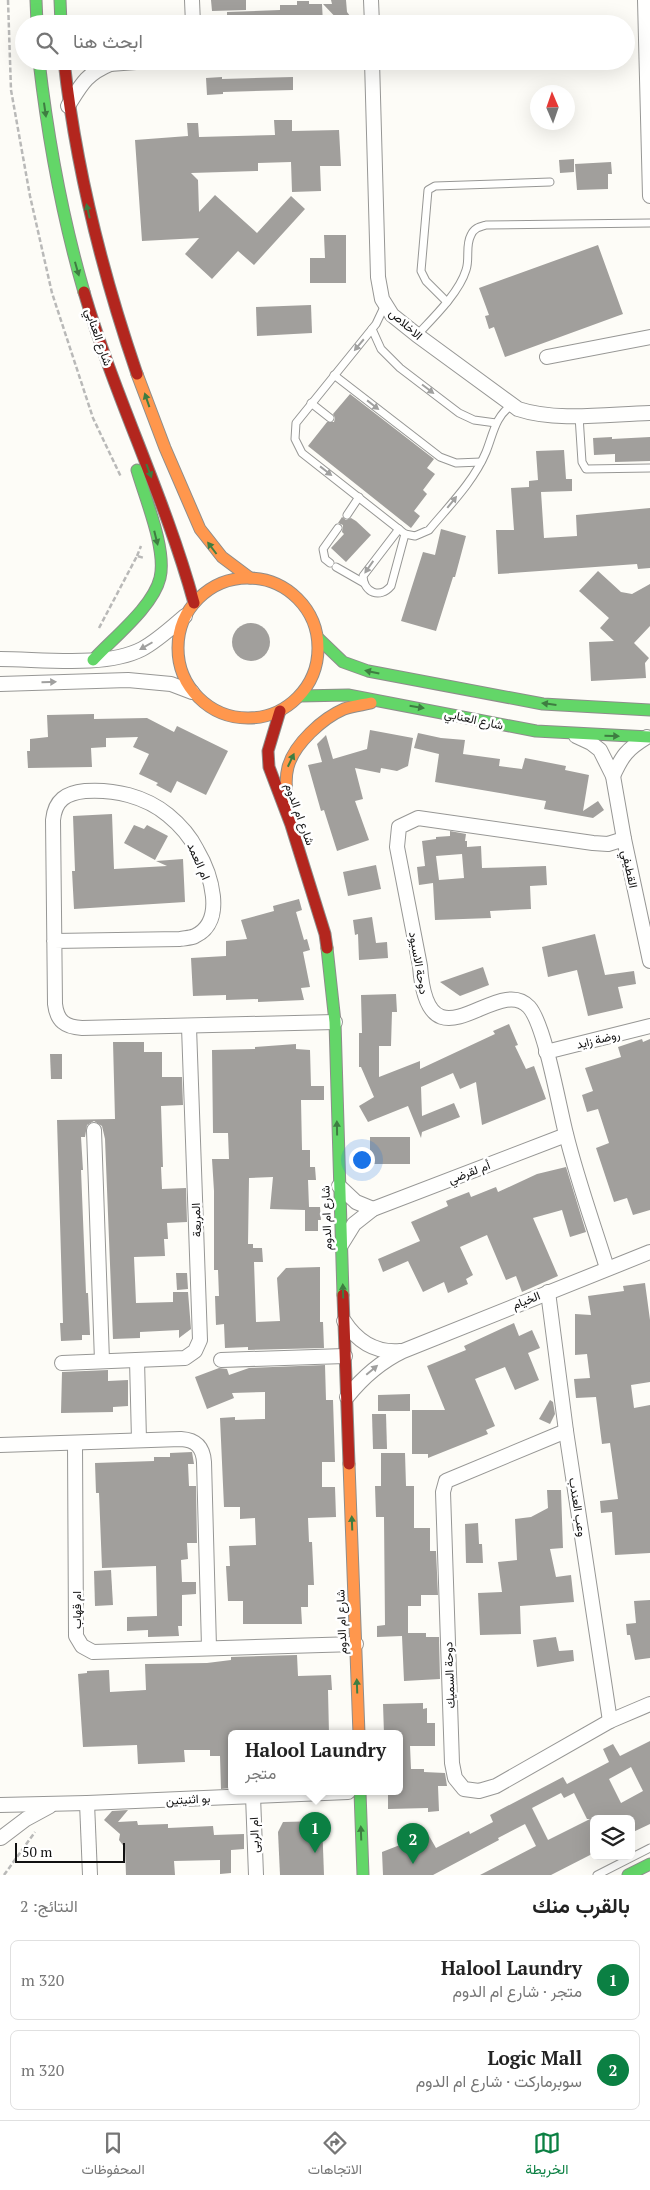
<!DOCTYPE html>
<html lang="ar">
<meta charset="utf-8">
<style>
:root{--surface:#fff;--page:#f2f2f2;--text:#222;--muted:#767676;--line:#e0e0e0;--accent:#0b8043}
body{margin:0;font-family:"PT Serif",Vazirmatn,serif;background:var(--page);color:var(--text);direction:rtl}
.controls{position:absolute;right:15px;bottom:15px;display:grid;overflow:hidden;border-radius:8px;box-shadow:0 5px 20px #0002}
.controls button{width:45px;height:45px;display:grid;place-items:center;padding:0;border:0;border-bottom:1px solid var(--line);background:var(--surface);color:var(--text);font:25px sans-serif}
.compass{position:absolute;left:530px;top:85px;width:45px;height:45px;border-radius:50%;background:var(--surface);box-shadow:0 5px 20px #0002;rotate:358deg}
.scale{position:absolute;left:15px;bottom:12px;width:110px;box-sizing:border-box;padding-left:5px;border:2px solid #111;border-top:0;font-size:14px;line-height:18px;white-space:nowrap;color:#111;-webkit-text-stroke:4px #fff;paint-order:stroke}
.you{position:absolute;left:361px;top:1159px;width:18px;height:18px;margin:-12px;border:4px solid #fff;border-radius:50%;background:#1a73e8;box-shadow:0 0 0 8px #1a73e833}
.badge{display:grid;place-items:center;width:32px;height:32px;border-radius:50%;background:var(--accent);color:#fff;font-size:16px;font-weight:700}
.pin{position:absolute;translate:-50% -41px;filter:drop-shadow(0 1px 2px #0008)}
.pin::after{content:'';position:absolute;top:26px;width:18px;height:15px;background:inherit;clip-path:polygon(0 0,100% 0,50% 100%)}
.popup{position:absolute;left:228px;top:1730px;width:175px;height:65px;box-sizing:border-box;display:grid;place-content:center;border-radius:8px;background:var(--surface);filter:drop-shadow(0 1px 4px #0005);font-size:16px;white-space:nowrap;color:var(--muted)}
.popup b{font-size:19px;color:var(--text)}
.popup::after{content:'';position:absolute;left:50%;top:100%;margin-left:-10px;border:10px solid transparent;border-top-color:var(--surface)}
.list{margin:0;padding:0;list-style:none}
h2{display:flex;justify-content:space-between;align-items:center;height:65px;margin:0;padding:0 20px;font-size:21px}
h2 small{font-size:16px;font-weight:400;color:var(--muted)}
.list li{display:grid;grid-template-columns:32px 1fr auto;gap:15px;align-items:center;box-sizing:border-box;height:80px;margin:0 10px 10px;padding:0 10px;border:1px solid var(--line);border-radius:8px}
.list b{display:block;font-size:19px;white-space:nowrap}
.list p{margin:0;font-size:16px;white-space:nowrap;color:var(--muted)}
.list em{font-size:16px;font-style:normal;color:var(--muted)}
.icon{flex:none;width:28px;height:28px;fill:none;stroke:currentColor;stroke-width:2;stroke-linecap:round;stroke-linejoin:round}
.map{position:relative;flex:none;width:650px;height:1875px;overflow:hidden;direction:ltr}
.search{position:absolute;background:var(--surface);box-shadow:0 5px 20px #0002;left:15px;right:15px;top:15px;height:55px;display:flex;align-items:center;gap:12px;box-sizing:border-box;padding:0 18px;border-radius:28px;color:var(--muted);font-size:19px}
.sheet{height:245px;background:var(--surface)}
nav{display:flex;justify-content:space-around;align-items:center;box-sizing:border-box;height:70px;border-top:1px solid var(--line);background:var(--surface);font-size:14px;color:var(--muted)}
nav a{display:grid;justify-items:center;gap:2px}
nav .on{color:var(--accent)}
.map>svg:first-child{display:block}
.building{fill:#a19f9c;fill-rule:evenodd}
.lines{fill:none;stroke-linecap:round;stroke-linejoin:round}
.lane-casing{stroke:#979795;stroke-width:9}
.street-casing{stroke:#979795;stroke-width:16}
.fast-casing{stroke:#8e8d8b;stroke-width:13}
.slow-casing{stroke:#8e8d8b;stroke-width:13}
.jam-casing{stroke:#8e8d8b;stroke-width:13}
.path{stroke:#b9b9b8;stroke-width:2.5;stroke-dasharray:5 2.5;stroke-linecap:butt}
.lane{stroke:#fffffe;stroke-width:7}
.street{stroke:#fffffe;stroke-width:14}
.fast{stroke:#63d668;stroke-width:11}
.slow{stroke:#ff974d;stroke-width:11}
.jam{stroke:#b3261e;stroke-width:11}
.oneway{fill:#3e7d41}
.oneway2{fill:#a0a09f}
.labels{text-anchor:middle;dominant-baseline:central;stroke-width:5;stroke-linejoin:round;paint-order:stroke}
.street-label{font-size:12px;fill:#111;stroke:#fff}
</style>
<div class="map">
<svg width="650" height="1875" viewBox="0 0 650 1875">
<rect width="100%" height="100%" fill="#fdfcf7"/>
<g class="building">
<path d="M211,0H246V10L212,11Z"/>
<path d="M331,0H346L347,12L350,16L342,24L323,4H332Z"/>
<path d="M297,1H309V4H322L323,24H227V12L280,10V5H297Z"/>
<path d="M222,77V79L293,77V90L223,92V94L207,95L206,78Z"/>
<path d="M274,120H292V131L339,130L341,166H320L321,191L292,192L291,162L258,163V171L191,173L198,180L199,212L215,195L257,233L291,196L305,209L254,265L238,251L212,279L185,254L199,238L142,241L135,140L188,136L187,123H198L199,137L275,135Z"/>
<path d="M574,159V172L560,173L559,160Z"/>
<path d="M611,162L612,174H608V189L577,190L575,164Z"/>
<path d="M324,235H346V283H310V258H325Z"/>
<path d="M598,245L623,314L505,357L494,327L489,329L485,316L489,315L479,288Z"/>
<path d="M311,305L312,333L257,336L256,307Z"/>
<path d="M350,394L434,459L427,468L435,474L423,490L427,494L414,511L420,516L411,528L308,446L327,422H334L335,418L333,414Z"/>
<path d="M612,437V439L650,437V461L615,462V454L594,455L593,438Z"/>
<path d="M564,450L566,479H572V491L541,492L544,538L577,536L576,515L650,508V568L638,569L637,564L498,574L496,530H514L511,488L529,487V481L538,480L536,451Z"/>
<path d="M342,517L346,520L351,518L356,521L371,535L346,562L331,548L344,534L342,532L343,525L338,523Z"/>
<path d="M441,529L466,536L455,577H453L436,631L401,621L423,552L435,555Z"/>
<path d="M598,571L621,592L632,594L650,584V626L634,643L649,658L645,663L646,678L591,681L589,642L614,641L600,628L609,618L579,591Z"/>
<circle cx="251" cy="642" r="19"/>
<path d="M94,714V719L147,718L174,732L177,726L228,751L206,795L177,781L171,793L156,785L158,783L139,774L149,754L133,747L138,737L106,738V747L91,748L92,767L28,768L27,751H30V739L48,737L47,715Z"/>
<path d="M370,730L413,738L408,766L397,771L381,768L380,773L355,768L363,799L355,801L369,840L337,851L324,810L321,811L308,765L322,762L317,744L326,735L333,759L367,749Z"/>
<path d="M418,733L441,738L465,740L463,754L500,759L499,766L522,769L525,758L566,766L565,770L589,775L583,811L598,801L604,810L593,818L544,809L546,801L435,782L439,754L414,748Z"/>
<path d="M112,814L114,869L167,866L156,861L183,859L185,902L74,909L72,871H75L73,816Z"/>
<path d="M134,825L144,829L147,825L168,836L155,860L124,843Z"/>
<path d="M450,831L466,834L465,841H467V847L481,846L482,868L546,866L547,885L530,886L531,909L490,911L491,918L435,920L433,883L419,885L417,867L425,866L422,841L436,839V837L450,836ZM462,854L464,878L439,880L436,856Z"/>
<path d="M376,865L381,889L348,896L343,872Z"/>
<path d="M299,899L302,910L296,912L304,940L307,939L310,950L303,952L310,987L301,988L304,1000L258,1002V999L226,1000V995L193,996L191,958L226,956V941L247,939L241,920L274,911L273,906Z"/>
<path d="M372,917L376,943L387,942L388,958L359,960L358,934L355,935L353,920Z"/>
<path d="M595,934L605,975L634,971L636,984L618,987L623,1008L588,1016L577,970L548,977L542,947Z"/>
<path d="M483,967L489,985L460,996L440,982Z"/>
<path d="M396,994L397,1012H392L391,1046H379V1077L420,1061V1069L495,1034L493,1031L509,1024L518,1045L515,1046L526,1069L534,1066L546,1099L482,1125L476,1082L460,1089L453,1073L421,1087L422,1116L454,1103L460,1117L422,1132L421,1138L408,1106L368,1122L359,1106L374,1097L361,1067H359V1033H362L361,995Z"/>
<path d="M642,1039L643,1042L650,1039V1210L633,1215L627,1198L614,1202L596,1148L609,1143L598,1109L587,1112L582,1095L593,1091L585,1068L621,1057L618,1047Z"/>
<path d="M113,1042H144V1052H162V1077H182L183,1105L161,1106L163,1167H161L162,1189L186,1188L187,1222L167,1223L168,1239H164L165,1256L134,1257L136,1303L173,1302V1292H188L191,1329L179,1338V1330L140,1332V1338L113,1339L105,1139L102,1126L94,1121L87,1125L85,1137H81L83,1170H81L86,1293H88L90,1335H82V1340L61,1341L60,1323H63L57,1120L115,1119Z"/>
<path d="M296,1044V1049L310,1050L311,1086H324V1100H301L302,1150H310V1167H315L316,1180H308L309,1207H320L321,1220H318V1231H305V1210L270,1209L273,1177L249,1178L248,1244H253V1248H262L263,1262H254L256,1322L280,1321L277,1278L286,1268L320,1267V1322H323L324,1348L248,1350V1347L225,1348L224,1324L216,1325L215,1296H219L218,1270H214V1191L212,1159H229L228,1133H213L212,1050L255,1049V1047Z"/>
<path d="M50,1054H62V1079H51Z"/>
<rect x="370" y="1137" width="40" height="27"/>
<path d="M566,1167L586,1232L570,1237L562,1210L533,1218L558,1276L522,1292L516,1276L506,1280L487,1235L460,1247L473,1275L466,1279L468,1284L448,1293L444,1282L423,1292L408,1261L383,1272L378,1259L420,1241L411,1222L448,1206L446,1201L469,1192L471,1197L496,1187L498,1192L537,1174Z"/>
<path d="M176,1273H187L188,1289L177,1290Z"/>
<path d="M645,1283L650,1320V1382L631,1385L634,1408L650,1405V1553L615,1555L612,1512L601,1513L600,1501L618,1499L610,1443L602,1444L596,1397L576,1398L574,1379L590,1378L587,1354L575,1355V1314L591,1315L588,1296L624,1291L623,1286Z"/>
<path d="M514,1323L519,1336L532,1330L540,1348L528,1353L539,1380L515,1390L505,1367L475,1379L495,1426L486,1430L488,1434L428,1458V1454H412V1410H445L427,1366L466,1350L464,1346Z"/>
<path d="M325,1365L326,1400H333L335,1462H322V1487H335L336,1517L308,1518L309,1542H312L314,1585H308V1607H301L302,1624H243V1601H228L226,1566H230L229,1546L256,1545L255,1518L240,1519V1507H224L220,1418L235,1417V1420L265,1419V1392L232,1393L234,1398L207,1409L195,1377L219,1368L227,1369L229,1375L249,1368Z"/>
<path d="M108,1370V1381L128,1380V1406L113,1407V1412L61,1413L62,1372Z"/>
<path d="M410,1394V1411H378V1395Z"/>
<path d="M550,1400L553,1402L555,1414L550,1424L539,1419Z"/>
<path d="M372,1414H386L387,1449H373Z"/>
<path d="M192,1452L194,1464H188L189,1486H196L197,1543H187L188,1559L181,1560L182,1582H196V1594L182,1595V1626H178L179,1636L148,1637V1630L127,1631V1617L157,1616L156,1566L102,1568L99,1493H96L95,1463L154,1461V1457H170V1453Z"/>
<path d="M381,1453H405L406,1486H414V1528H430V1551H436L438,1595H421V1606H408V1633H426V1637H439L440,1679L404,1681L402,1636L377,1637V1626L385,1625L384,1517H376L375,1486H381Z"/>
<path d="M547,1490H561L563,1548L550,1549L556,1577L571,1575L574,1602L520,1606L521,1634L480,1635L478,1593L502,1592L498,1562L517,1560L515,1519L531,1517L548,1508Z"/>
<path d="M478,1523L479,1544H482L483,1563H466L465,1524Z"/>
<path d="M111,1570L113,1605L95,1606L94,1571Z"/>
<path d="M650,1600V1658L635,1660L630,1635H627L626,1624L636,1623L634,1601Z"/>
<path d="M556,1637L559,1651L573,1650L574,1661L537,1667L533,1640Z"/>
<path d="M297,1655L298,1676L331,1675L332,1690H328L329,1734H231V1788L221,1789L220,1756H210V1750H184L185,1762L138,1764L137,1745L83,1747L78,1674L87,1673V1671L109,1670L110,1692L146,1690L145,1664L207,1663L231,1660V1657Z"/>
<path d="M423,1703V1709L427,1708V1723H435V1746H410L411,1769H424V1772L445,1773L447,1786H438L439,1811L428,1812V1808L388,1809V1792H399V1734H384L383,1704Z"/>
<path d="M650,1741V1824L631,1833V1819H594V1853L551,1875H480L536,1846L525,1824L498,1838L499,1840L433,1875H383L382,1852L428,1834L436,1848L469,1831L470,1834L493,1822L490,1815L563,1777L567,1784L609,1762L603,1749L613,1744L620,1756ZM631,1767L643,1791L621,1803L609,1779ZM561,1793L564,1798L574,1793L587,1819H590L548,1840L532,1808Z"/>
<path d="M128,1810L118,1822L137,1821L138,1825L168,1824V1828L213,1826L214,1835L244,1834V1849L231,1850V1873L220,1874V1860L174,1861L175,1875H126L125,1848L119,1840L120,1834L104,1820L112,1811Z"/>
<path d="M322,1821L324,1875H280L278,1832L283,1822Z"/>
</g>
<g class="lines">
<g class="lane-casing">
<g id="lane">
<path d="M447,302L426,281L421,271L428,190L435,186L550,182"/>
<path d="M385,305L376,324L296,423L295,439L302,453L405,534L415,536L429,530C449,506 474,481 486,452C493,435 495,416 512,405"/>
<path d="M372,329L381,349L400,368L459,413L474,420L496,423"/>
<path d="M417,335C433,318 459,293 466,270C470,259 465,246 471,235C474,228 479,227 486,225L650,223"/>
<path d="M334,375L440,457L456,463L481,462"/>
<path d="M311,403L330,418"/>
<path d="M579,416L582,462L586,469L650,468"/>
<path d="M347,515L359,497"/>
<path d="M399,529L363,576C364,593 380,599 391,586L405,534"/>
<path d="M330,563L325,559L323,549L338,528"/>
<path d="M336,567L364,583"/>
<path d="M597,1875L650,1848"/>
</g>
</g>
<g class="street-casing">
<g id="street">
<path d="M192,0L193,24"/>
<path d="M371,0L372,24"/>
<path d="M645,0L650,196"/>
<path d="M92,61L110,64L149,61"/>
<path d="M372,61L378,277L382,299L392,315L417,335L518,409C557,422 609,414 650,413"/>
<path d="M68,106C81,85 86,74 110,64"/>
<path d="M547,357L650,337"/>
<path d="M0,659C41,659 105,668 142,649C157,641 171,628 185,616"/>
<path d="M0,684L128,680L171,684L192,692"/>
<path d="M576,736L591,743L600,750L613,776L624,839L650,961"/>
<path d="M613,776C622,756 627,749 647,737"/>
<path d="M54,941L180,939C185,938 191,938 195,936C227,921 210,872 197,850C190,836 179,824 168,815C145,796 114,789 85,791C66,793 55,800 53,820L55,1004C57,1021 65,1027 82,1028L335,1022"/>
<path d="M546,1052L650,1026"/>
<path d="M94,1130L102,1361"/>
<path d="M339,1186L356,1202L373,1209"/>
<path d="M341,1245L354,1224L373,1209L566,1135"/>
<path d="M607,1268C593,1223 577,1179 566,1134C559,1107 545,1025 529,1007C497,972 428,1076 420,966L397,847L399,827L418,818L593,843L608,844L624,839"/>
<path d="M548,1292L566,1431L610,1721"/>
<path d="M344,1321C357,1341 375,1353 400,1351"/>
<path d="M137,1360L139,1440"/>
<path d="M221,1360L345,1356"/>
<path d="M62,1363L185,1358L195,1351L200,1340L189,1027"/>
<path d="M347,1397C363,1377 380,1362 403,1351L650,1252"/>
<path d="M566,1431L446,1481L443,1492L452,1763L455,1778L464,1789L479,1791L496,1786L610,1721L650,1704"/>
<path d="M75,1443L76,1636L82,1646L93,1652L356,1644"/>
<path d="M0,1445L181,1439C196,1440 203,1447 204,1462L209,1647"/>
<path d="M253,1796L256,1875"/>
<path d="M87,1803L90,1875"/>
<path d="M0,1805L87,1803L348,1792"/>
<path d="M1,1838L26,1819L50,1806"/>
</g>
</g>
<g class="fast-casing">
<g id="fast">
<path d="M36,0L37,24"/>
<path d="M60,0L61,24"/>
<path d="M39,61C48,139 62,216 84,292"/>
<path d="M318,638L343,662L368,671L543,704L650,710"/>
<path d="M93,660C113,638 153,607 160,578C167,550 145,498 137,470"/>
<path d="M300,696L348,695L536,731L650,737"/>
<path d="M327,948L335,1022L343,1295"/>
<path d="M360,1792L363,1875"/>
<path d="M628,1875L650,1864"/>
</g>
</g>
<g class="slow-casing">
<g id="slow">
<path d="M137,374L165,448L200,529L222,557L250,578"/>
<circle cx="248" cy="648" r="70"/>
<path d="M288,802C286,790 285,778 288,767C294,744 323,718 344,709C353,706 362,705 371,703"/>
<path d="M349,1464L359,1734"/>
</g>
</g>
<g class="jam-casing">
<g id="jam">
<path d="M64,61C76,169 102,272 137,374"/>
<path d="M84,292C115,398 165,497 194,603"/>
<path d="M280,711L268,751L269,767L291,825L325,934L327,948"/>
<path d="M343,1295L349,1464"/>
</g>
</g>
<g class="path">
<path d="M8,0L11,90L30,196L52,293L93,418L121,477"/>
<path d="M137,556L141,546"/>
<path d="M99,628L137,556L144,558"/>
<path d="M4,1875L35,1832"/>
</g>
<use href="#lane" class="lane"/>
<use href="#street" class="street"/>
<use href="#fast" class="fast"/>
<use href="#slow" class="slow"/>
<use href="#jam" class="jam"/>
</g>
<defs><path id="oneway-solid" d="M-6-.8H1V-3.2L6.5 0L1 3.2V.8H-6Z" transform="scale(1.25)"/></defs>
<g class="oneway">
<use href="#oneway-solid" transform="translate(45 110) rotate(82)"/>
<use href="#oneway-solid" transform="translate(88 211) rotate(-103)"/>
<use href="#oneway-solid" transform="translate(77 269) rotate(74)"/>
<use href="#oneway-solid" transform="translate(147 400) rotate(-109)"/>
<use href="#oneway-solid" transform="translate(149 471) rotate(69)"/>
<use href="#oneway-solid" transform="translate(156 538) rotate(76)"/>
<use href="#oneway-solid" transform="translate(212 548) rotate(-127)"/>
<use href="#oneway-solid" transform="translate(372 672) rotate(-168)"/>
<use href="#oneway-solid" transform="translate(549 704) rotate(-173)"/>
<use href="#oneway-solid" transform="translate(417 707) rotate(9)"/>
<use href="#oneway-solid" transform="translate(612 736) rotate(2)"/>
<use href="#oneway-solid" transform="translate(291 760) rotate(-65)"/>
<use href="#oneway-solid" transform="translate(337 1128) rotate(-91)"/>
<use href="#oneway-solid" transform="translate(343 1291) rotate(-92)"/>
<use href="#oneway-solid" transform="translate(352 1523) rotate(-92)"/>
<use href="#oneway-solid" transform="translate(357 1686) rotate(-92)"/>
<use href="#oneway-solid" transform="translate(361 1833) rotate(-92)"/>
</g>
<g class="oneway2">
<use href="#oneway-solid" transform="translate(359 345) rotate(130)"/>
<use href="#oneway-solid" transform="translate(428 389) rotate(37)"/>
<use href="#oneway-solid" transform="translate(373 405) rotate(38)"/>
<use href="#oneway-solid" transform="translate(326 471) rotate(38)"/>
<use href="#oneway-solid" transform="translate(452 502) rotate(-51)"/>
<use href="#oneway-solid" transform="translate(369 567) rotate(125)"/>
<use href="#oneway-solid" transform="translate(146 646) rotate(150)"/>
<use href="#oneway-solid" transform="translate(49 682) rotate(-2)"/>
<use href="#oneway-solid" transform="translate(372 1370) rotate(-40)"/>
</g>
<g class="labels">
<g class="street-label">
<text transform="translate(406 324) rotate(42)">الاخلاص</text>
<text transform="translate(99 337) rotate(71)">شارع العنابي</text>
<text transform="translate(474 719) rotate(12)">شارع العنابي</text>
<text transform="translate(300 814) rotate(70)">شارع ام الدوم</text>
<text transform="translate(199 861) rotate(66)">ام العمد</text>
<text transform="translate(630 869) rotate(78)">القطيفي</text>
<text transform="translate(419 963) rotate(80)">دوحة الاسيود</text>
<text transform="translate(598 1039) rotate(-14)">روضة زايد</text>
<text transform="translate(469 1172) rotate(-21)">أم لقرضي</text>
<text transform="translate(326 1218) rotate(-92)">شارع ام الدوم</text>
<text transform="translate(196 1220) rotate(-92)">المربعة</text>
<text transform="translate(526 1300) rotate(-22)">الخيام</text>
<text transform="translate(578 1507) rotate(81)">وعب العندب</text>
<text transform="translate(76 1610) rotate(-90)">ام قهاب</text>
<text transform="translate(341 1622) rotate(-92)">شارع ام الدوم</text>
<text transform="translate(449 1675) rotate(-92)">دوحة السميك</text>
<text transform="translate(188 1799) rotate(-3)">بو اثنيتين</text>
<text transform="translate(254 1835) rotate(-92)">ام الربى</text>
</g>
</g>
</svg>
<div class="controls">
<button><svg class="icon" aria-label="layers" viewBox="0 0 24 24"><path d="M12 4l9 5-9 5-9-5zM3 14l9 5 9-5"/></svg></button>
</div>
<svg class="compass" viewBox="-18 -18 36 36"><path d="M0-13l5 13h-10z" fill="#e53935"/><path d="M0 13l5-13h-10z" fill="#767676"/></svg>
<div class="scale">50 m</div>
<div class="you"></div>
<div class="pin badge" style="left:315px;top:1853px">1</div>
<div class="popup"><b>Halool Laundry</b>متجر</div>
<div class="pin badge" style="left:413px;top:1864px">2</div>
<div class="search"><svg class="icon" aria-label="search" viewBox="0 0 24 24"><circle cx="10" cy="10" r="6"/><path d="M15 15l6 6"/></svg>ابحث هنا</div>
</div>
<section class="sheet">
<h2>بالقرب منك<small>النتائج: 2</small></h2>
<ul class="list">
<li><span class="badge">1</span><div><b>Halool Laundry</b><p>متجر · شارع ام الدوم</p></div><em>320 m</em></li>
<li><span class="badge">2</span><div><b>Logic Mall</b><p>سوبرماركت · شارع ام الدوم</p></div><em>320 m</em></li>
</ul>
</section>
<nav>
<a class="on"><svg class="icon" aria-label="map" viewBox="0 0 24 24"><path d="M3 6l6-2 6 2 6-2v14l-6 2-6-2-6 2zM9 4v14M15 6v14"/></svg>الخريطة</a>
<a><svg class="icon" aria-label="directions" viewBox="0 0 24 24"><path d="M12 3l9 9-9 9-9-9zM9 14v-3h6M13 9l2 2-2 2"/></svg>الاتجاهات</a>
<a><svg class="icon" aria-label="saved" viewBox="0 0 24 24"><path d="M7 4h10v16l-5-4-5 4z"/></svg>المحفوظات</a>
</nav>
